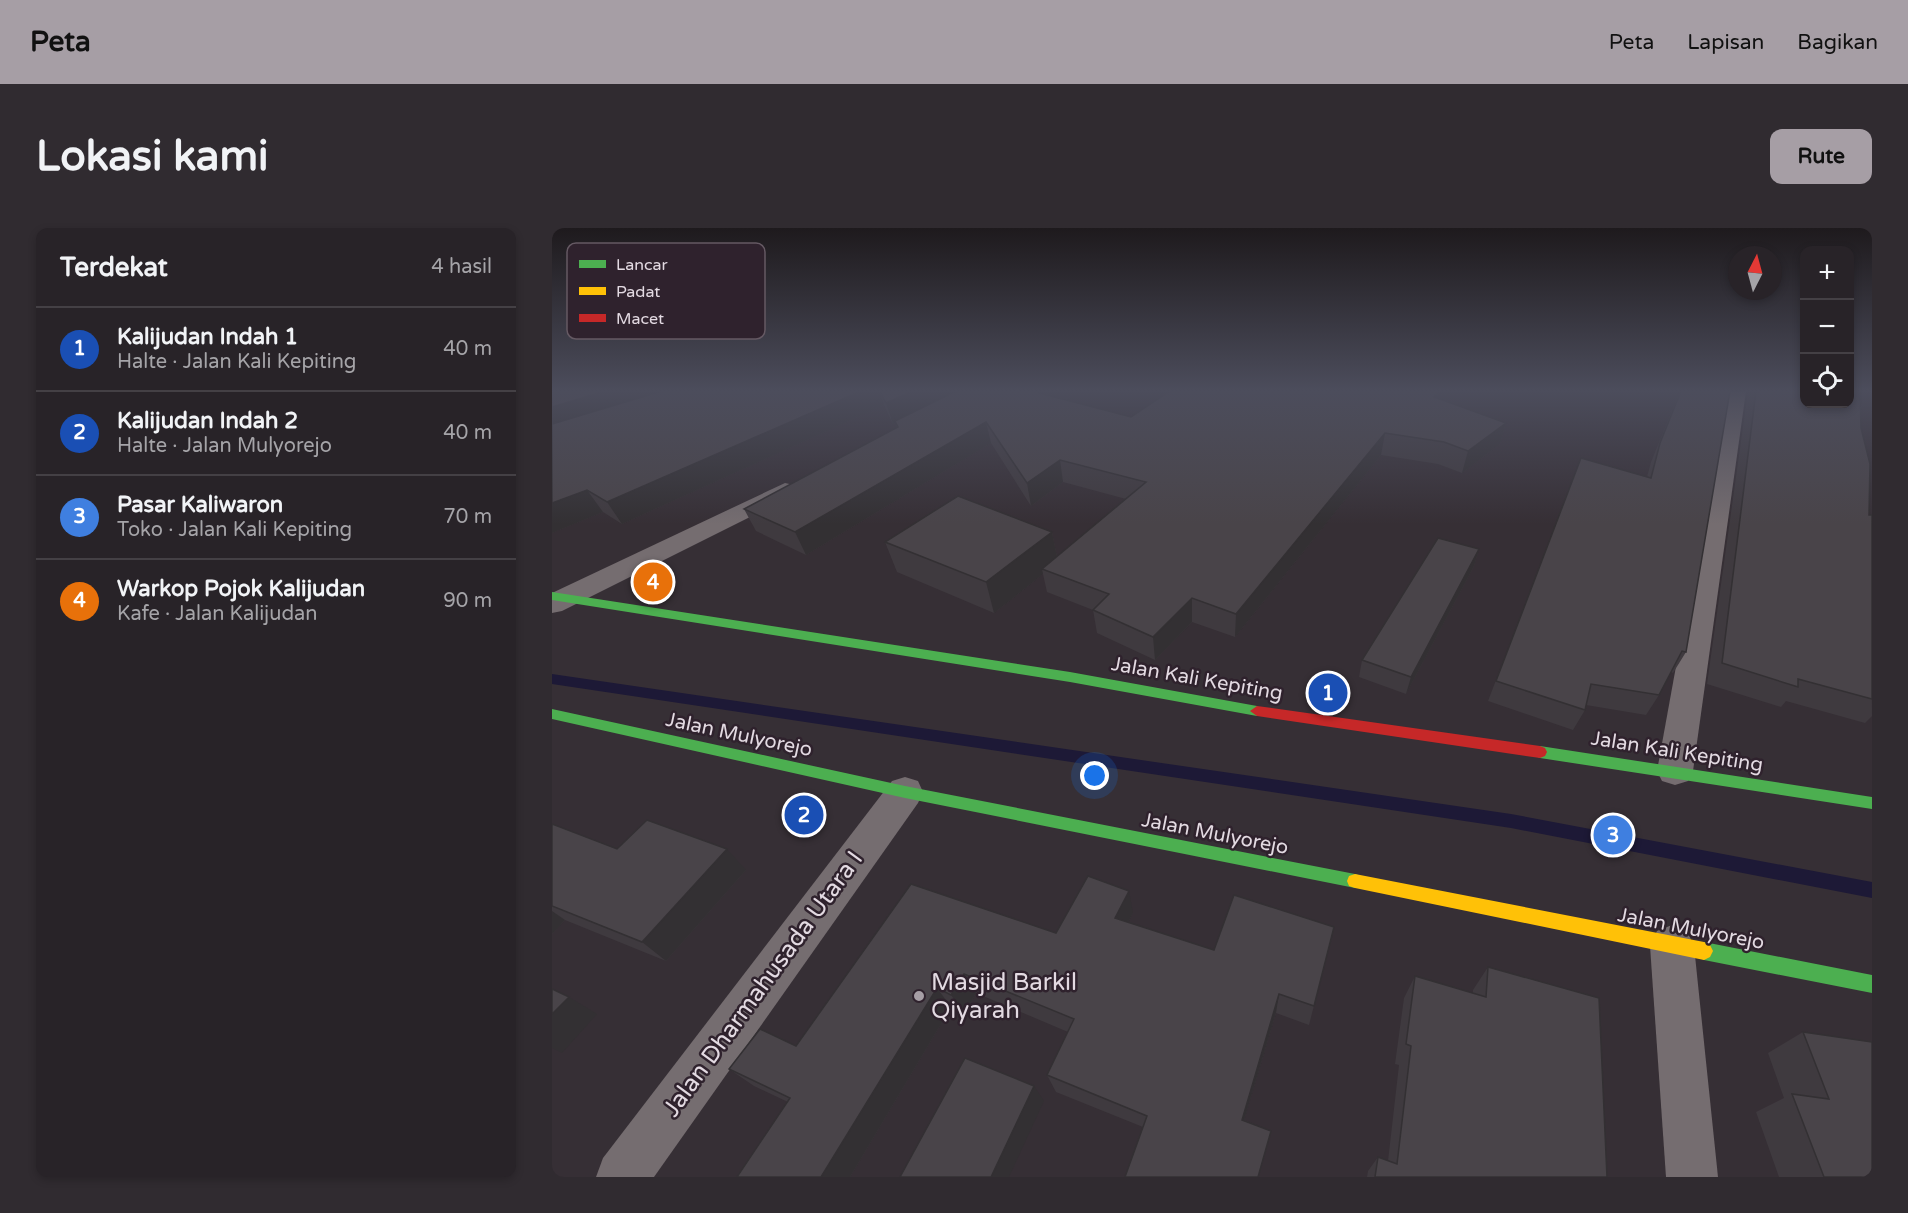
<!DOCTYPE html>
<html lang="id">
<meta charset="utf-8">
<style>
:root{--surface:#282328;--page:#302b30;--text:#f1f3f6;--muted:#a5a4a8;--line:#444045;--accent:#a69ea5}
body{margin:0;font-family:"Varela Round",sans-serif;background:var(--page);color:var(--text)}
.controls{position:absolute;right:18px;top:18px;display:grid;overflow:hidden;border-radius:12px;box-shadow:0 3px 9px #0003}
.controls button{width:54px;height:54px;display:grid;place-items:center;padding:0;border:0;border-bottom:2px solid var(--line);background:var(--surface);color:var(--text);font:30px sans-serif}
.compass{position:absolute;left:1176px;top:18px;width:54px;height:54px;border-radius:50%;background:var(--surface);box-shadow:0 3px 9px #0003;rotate:6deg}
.you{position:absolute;left:543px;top:548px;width:21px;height:21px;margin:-15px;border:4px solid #fff;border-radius:50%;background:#1a73e8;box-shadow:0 0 0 9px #1a73e833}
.badge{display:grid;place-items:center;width:39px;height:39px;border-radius:50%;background:var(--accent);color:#fff;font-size:20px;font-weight:700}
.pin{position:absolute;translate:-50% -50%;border:3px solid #fff;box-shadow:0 2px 6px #0006}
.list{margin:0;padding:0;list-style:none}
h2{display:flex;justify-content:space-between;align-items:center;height:78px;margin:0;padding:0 24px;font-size:26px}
h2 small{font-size:20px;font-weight:400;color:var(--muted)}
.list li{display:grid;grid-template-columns:39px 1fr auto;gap:18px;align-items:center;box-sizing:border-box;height:84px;padding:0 24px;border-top:2px solid var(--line)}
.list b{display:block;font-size:22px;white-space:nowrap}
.list p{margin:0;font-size:20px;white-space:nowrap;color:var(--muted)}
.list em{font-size:20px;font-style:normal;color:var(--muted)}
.icon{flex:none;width:33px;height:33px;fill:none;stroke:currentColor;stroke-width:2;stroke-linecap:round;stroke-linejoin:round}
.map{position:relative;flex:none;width:1320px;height:949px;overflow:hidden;border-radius:12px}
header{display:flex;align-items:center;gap:36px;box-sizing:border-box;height:84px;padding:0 30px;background:var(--accent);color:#111}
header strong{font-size:28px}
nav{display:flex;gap:33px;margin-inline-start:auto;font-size:21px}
.intro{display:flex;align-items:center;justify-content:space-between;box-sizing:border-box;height:144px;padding:0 36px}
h1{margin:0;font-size:42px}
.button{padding:15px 27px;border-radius:12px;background:var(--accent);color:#111;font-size:21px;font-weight:700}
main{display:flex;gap:36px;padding:0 36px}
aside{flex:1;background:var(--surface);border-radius:12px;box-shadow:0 3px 9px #0003}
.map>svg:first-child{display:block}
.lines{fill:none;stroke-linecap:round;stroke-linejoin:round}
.stream{fill:#1d1936;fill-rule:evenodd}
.street{fill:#756d70;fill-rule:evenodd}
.fast{fill:#4caf50;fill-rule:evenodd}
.slow{fill:#ffc107;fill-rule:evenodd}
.jam{fill:#c62828;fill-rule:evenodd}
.wall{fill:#3f3a3f}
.shaded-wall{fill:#333033}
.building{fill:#494449;stroke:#333033;stroke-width:1.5}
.poi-dot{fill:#a69ea5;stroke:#2f222d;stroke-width:2}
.labels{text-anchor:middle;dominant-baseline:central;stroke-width:5;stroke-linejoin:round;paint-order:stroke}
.street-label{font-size:20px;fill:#e3dae2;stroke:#2f222d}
.near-poi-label{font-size:24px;fill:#e3dae2;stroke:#2f222d;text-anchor:start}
.near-street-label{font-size:24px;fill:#e3dae2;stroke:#2f222d}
.key{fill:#2f222d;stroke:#655963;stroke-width:1.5}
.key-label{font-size:16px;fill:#e3dae2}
</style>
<header>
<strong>Peta</strong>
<nav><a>Peta</a><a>Lapisan</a><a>Bagikan</a></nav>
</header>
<div class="intro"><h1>Lokasi kami</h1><a class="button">Rute</a></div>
<main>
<aside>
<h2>Terdekat<small>4 hasil</small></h2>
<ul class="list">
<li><span class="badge" style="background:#1a4fb4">1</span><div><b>Kalijudan Indah 1</b><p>Halte · Jalan Kali Kepiting</p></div><em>40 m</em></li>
<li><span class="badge" style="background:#1a4fb4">2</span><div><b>Kalijudan Indah 2</b><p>Halte · Jalan Mulyorejo</p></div><em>40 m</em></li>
<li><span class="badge" style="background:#3f7fe0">3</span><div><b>Pasar Kaliwaron</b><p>Toko · Jalan Kali Kepiting</p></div><em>70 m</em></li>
<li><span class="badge" style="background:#e8710a">4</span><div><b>Warkop Pojok Kalijudan</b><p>Kafe · Jalan Kalijudan</p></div><em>90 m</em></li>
</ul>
</aside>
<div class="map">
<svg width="1320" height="949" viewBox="0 0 1320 949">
<rect width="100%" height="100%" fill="#362f35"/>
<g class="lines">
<path class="stream" d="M0,446L959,586L1320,654V670L959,600L0,456Z"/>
<g class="street">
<path d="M1174,163H1194L1141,543L1136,553L1123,557L1110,553L1105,543Z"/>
<path d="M233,255L242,257L245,262L242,267L10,383L0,385V365Z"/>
<path d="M353,549L366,553L371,564L366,575L102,949H44L51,930L340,553Z"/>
<path d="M1120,697L1135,703L1142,718L1166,949H1114L1098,718L1105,703Z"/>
</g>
<g class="fast">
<path d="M0,364L518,444L705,478L712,483L705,488L518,454L0,372Z"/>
<path d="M0,481L353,558L803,646L809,648L811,653L809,658L803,660L353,570L0,491Z"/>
<path d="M988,518L1320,569V581L988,530L983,528L981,524L983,520Z"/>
<path d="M1152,714L1320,747V765L1152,732L1146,729L1143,723L1146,717Z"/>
</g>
<path class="slow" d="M803,646L1152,714L1158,717L1161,723L1158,729L1152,732L803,660L797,658L795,653L797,648Z"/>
<path class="jam" d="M705,478L988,518L993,520L995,524L993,528L988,530L705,488L698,483Z"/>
</g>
<g class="wall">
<path d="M0,163H526L513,172L579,189L618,163H900L892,173L954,195L948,216L910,245L886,236L829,227L683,409L640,394L603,432L545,405L541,382L495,364L491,346L442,385L345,344L333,314L500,304L505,329L574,271L511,254L479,278L439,215L254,327L204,303L192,281L345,200L344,195L341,196L332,177L70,296L51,284L0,305Z"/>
<path d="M1128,163H1178L1134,424L1121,445L1119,444L1107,467L1094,487L1034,477L1033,482L1021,502L936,473L1029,230L1095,249L1099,234Z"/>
<path d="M1196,163H1252L1309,200L1317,287L1320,488L1313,495L1234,473L1229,479L1155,456Z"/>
<path d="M927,321L922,338L854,466L807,449L810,432Z"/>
<path d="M0,596L65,621L194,642L114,733L13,692L0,706Z"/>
<path d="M581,685L576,694L662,722L782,699L757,797L724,785L692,892L719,903L715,917L591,899L504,864L495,847L516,804L424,765L412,786L399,779L298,949H185L236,874L202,858L177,841L244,818L504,705Z"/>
<path d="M936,739L1055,949H815L816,943L826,929L836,933L847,837L843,836L852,770L863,748L921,765V762Z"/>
<path d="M1251,804L1320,949H1227L1204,884L1232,870L1216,825Z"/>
</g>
<g class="shaded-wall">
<path d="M53,163H131L0,205V179Z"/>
<path d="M309,163H327L332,177L70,296L55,274Z"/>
<path d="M361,163H409L341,196L334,175Z"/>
<path d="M490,163H526L490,186L487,165Z"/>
<path d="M887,163H900L877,190L882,169Z"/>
<path d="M434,194L439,215L254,327L243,304Z"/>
<path d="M954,195L948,216L910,245L916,223Z"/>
<path d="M833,205L829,227L683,409L684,386Z"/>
<path d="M508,232L511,254L479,278L475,255Z"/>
<path d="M35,262L51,284L0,305V275Z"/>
<path d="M500,304L506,334L490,341L491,346L442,385L434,354Z"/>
<path d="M927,321L922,338L854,466L859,449Z"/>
<path d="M640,370V394L603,432L601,409Z"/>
<path d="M175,621L194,642L114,733L90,714Z"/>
<path d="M577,663L581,685L567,711L563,690Z"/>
<path d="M0,683L13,692L0,706Z"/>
<path d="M412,746L424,765L412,786L399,767Z"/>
<path d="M385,760L399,779L298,949H269Z"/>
<path d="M727,766L724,785L688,906L690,892Z"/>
<path d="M17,769L45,786L10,825L0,820V786Z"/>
<path d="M482,858L492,873L457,949H439Z"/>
</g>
<g class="building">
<path d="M0,163H53L0,179Z"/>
<path d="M110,163H309L55,274L35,262L0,275V196Z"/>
<path d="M328,163H361L334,175Z"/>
<path d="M404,163H490L487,165L579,189L618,163H887L882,169L954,195L916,223L892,214L833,205L684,386L640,370L601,409L541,382L557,366L490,341L594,254L508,232L475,255L434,194L243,304L192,281L346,199L343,193Z"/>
<path d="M1129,163H1178L1134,424L1130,423L1107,467L1039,456L1033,482L944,453L1029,230L1099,250L1108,215Z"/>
<path d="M1204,163H1252V176H1298V163H1308L1309,200L1318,236L1317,287H1320V471L1246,451V459L1170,435Z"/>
<path d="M406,268L500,304L434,354L333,314Z"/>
<path d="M886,310L927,321L859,449L810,432Z"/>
<path d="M95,592L175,621L90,714L0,678V596L65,621Z"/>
<path d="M536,648L577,663L563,690L662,722L682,667L782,699L762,778L727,766L690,892L719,903L706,949H573L595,888L495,847L522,791L412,746L399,767L385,760L269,949H185L238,870L177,841L208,801L244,818L359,656L504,705Z"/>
<path d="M936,739L1047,770L1055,949H823L826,929L845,936L859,818L854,816L863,748L934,769Z"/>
<path d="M0,761L17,769L0,786Z"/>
<path d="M1251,804L1320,814V949H1272L1240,866L1277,871Z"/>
<path d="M413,830L482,858L439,949H348Z"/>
</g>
<linearGradient id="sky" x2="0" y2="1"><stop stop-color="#1e1a1d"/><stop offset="0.55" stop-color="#4c4d5c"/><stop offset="1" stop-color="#4c4d5c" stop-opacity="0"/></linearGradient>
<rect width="1320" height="296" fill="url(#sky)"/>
<circle class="poi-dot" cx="367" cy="768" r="6"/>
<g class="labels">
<g class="street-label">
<text transform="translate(645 451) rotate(10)">Jalan Kali Kepiting</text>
<text transform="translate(187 507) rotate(12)">Jalan Mulyorejo</text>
<text transform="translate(1125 524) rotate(9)">Jalan Kali Kepiting</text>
<text transform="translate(663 606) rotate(11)">Jalan Mulyorejo</text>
<text transform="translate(1139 701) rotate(11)">Jalan Mulyorejo</text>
</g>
<g class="near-poi-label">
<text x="379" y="754">Masjid Barkil<tspan x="379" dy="28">Qiyarah</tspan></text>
</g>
<g class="near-street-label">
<text transform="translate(211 756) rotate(-54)">Jalan Dharmahusada Utara I</text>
</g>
</g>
<rect x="15" y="15" width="198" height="96" rx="9" class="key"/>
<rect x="27" y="32" width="27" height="8" fill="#4caf50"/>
<rect x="27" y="59" width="27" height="8" fill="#ffc107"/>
<rect x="27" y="86" width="27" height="8" fill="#c62828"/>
<g class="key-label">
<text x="64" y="42">Lancar</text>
<text x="64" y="69">Padat</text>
<text x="64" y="96">Macet</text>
</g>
</svg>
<div class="controls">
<button>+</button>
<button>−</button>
<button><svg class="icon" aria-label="locate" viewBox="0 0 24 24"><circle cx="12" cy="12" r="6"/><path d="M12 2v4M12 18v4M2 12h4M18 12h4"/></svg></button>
</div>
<svg class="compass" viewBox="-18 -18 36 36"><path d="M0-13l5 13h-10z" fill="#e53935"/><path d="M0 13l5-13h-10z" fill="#a5a4a8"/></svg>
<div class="you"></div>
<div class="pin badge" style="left:776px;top:465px;background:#1a4fb4">1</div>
<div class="pin badge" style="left:252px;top:587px;background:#1a4fb4">2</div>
<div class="pin badge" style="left:1061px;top:607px;background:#3f7fe0">3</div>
<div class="pin badge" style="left:101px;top:354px;background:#e8710a">4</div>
</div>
</main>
